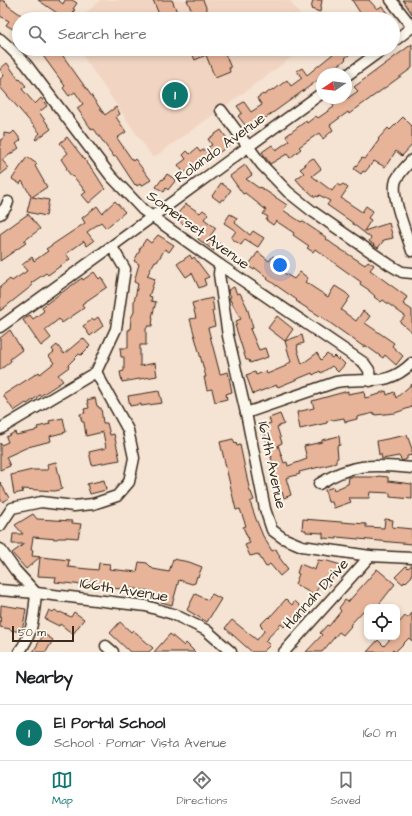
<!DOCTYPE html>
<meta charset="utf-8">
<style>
:root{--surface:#fff;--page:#f2f2f2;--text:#202124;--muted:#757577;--line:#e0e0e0;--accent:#0f766e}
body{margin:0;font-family:"Architects Daughter",sans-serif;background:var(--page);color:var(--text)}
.controls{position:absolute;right:12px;bottom:12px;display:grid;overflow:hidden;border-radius:8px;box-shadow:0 2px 6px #0003}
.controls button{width:36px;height:36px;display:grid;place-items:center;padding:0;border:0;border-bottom:1px solid var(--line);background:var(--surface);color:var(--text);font:20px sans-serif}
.compass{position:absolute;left:316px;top:68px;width:36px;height:36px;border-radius:50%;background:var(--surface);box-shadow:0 2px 6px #0003;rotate:257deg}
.scale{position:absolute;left:12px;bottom:10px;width:62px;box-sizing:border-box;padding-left:4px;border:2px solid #3b2a1e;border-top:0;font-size:11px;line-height:14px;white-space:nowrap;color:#3b2a1e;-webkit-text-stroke:3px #fbf7ec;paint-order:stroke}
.you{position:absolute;left:280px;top:265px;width:14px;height:14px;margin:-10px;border:3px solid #fff;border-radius:50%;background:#1a73e8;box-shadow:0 0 0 6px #1a73e833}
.badge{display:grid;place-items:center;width:26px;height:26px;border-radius:50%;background:var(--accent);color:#fff;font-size:13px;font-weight:700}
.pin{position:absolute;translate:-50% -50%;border:2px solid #fff;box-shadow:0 1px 4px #0006}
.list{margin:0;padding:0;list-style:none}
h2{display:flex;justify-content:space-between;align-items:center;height:52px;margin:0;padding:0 16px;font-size:17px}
h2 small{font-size:13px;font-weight:400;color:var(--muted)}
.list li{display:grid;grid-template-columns:26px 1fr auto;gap:12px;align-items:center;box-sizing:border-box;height:56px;padding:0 16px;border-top:1px solid var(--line)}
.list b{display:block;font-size:15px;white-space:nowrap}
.list p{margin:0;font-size:13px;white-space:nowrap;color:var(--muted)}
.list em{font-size:13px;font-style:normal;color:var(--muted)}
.icon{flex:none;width:22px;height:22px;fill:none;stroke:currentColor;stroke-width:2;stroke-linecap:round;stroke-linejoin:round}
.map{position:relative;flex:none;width:412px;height:652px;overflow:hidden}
.search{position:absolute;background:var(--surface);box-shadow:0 2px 6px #0003;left:12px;right:12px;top:12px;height:44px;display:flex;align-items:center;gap:10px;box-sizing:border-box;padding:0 14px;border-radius:22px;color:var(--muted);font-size:15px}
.sheet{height:108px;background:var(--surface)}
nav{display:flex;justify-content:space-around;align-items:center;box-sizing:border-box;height:56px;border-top:1px solid var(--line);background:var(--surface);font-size:11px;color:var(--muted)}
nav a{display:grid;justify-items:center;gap:2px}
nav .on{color:var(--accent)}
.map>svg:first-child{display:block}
.built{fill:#f1d5c2}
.building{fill:#e7b499;stroke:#3b2a1e}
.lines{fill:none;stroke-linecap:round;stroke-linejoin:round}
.minor-casing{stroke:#3b2a1e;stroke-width:13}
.minor{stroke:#fbf7ec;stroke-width:10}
.labels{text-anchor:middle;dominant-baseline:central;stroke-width:4;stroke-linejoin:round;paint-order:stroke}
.street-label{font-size:15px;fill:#3b2a1e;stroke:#fbf7ec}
</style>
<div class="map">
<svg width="412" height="652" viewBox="0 0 412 652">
<rect width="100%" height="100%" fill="#f5e3d3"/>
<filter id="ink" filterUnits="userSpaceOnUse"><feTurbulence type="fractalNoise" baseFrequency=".025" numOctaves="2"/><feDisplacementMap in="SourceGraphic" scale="8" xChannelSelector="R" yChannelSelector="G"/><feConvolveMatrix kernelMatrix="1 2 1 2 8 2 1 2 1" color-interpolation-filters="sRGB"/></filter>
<g filter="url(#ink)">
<g class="built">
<path d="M100,0H289L303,19H80Z"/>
<path d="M78,49H303L227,105L153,158Z"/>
</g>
<g class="building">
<path d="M0,0H2L8,4L7,5L27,19H19V33L6,25L9,21L0,16Z"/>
<path d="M38,0H58L63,4L65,0H72L77,3L73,9L75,10L73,12L76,14L72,19H61L60,15Z"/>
<path d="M153,0H172L180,19H161Z"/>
<path d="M187,0H203L211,19H195Z"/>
<path d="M313,0H322L320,12L311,9Z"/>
<path d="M352,0H369L377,9L382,6L391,19H364Z"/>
<path d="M403,0H412V14Z"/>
<path d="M412,44V68L349,114L348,112L330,125L333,130L323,139L319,133L299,147L301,149L290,158L287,154L270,164L262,152L272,145L276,150L289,141L286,136L306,121L307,123L316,116L318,118L334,107L332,103L339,98H348L358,91L354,87Z"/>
<path d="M38,49H58L105,115L116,107L120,114L116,117L126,132L117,138L133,161L135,159L151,180L141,186L140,184L137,186L136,184L135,185L116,156L114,157L94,129L92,130L77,108L83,104L75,92L69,96L63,88L65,86Z"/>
<path d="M196,49H223L231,68H229L230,72L215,78L206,55L195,60L191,51Z"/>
<path d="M339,49H345L349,55L345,58L346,59L343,62L326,73V74H322L321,78L249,130L238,116L242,113L237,106L244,102L251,112L262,105L257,98L263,94L264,95L273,89L274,90L287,80L291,86L302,78L297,71L302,68L307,75Z"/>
<path d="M7,63L19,80L20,79L26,86L22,89L35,104L41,98L47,106L39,112L51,129L36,140L35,139L40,133L0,87V79L4,76L0,69Z"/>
<path d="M403,117L412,126V145L402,156L396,151L385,167L374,161L365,172L363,171L361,174L354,169L362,158L365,159L379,140L378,139L388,128L390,130Z"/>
<path d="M221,130L231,144L193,171L192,169L188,172L187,171L184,173L178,165L186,159L183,155L187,151L190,154L197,148L200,152L212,145L208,139Z"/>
<path d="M14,131L21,140L16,144L19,148L2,160L9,168L0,175V141L4,138V133L11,134Z"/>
<path d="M67,137L95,173L105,189L89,203L82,195L86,192L73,176L72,177L66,169L67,168L61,159L68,153L60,143Z"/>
<path d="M27,157L37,164L35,166L47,187L32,197L49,200L46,216L27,212L31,196L22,181L20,184L12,179Z"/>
<path d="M313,158L321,169L312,176L332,191L337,184L340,186L343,184L348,188L341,198L362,212L366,206L373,211L368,218L371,220L364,231L389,223L393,238L384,240L378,248L369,241L371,238L353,224V223L327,205L330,201L319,195L318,197L316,196L315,197L301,185L296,179L304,173L300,169L306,165L304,164Z"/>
<path d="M245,165L252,175L246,179L259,188L260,187L287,205L283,210L301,222L302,221L327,238L326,239L334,245L365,265L368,261L374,265L370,270L407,297L403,304L412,310V332L400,322L405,316L383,300L381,302L374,297L375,296L369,291V290L360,284L361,282L315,249L313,252L307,248L309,246L293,235L294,233L276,221L273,225L266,220L268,217L263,214L266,210L245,193L243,194L230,176Z"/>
<path d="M167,174L176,180L171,186L168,190L166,188L164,192L156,187L162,179L163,180Z"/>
<path d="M221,183L231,190L224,200L222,199L220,202L212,196Z"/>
<path d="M115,201L125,212L106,228L101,222L87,232L94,241L87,246L84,241L66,254L70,259L48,275L46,273L31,283L33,285L0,311V287L10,279L12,281L27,271L22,265L32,257L34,261L48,251L46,249L85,223L82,218L97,206L102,213Z"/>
<path d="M186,204L200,213L203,210L208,214L204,219L216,228L210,236L219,243L214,251L198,239L202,233L199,231L200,230L186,220L183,224L178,220V213Z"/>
<path d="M28,214L40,229L24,241L26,243L0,261V234Z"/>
<path d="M230,214L237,218L235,223L250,235L253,231L264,238L258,247L245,239L241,245L231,238L236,231L224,223Z"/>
<path d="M158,235L174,245L169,252L165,249L157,262L155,261L147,276L155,279L149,296L152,297L151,301L156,302L152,317H153L152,326H148L146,329V345H140V366L155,363L157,376L122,382L120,372L124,371V357H121L120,348H128V330H130L131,318L134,312V302L138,284L134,282L139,264L134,261L140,250H139L146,239L151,243Z"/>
<path d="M258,252L269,261L273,256L283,264L279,270L294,279L300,272L308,278L305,282L328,297L335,286L346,293L350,297L341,310L356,321L363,311L370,316L365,323L394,343L392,346L403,356L396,365L385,355L383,358L365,345L364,347L323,318L302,305L296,301L297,300L267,279L268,278L255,268L254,270L248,266Z"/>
<path d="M190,255L192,259L194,257L209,277L204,279L206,285L199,288L192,273L186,277L177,264Z"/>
<path d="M94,272L99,279L101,277L107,287L82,304L84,308L62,323L59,319L45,330L51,338L41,346L23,320L30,315L33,319L44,311L42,307L50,301L82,278L83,280Z"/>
<path d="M234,287L237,294L240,293L247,307L253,328L250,329L259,350L265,348L268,357L250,363L249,360H246L235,325H237L236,321L241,319L229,298L231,297L228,290Z"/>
<path d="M212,298L214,311H212L215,326L208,328L220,374L228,372L232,392L226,394L227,399L215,402L212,389L207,390L204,377H206L190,319L196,318L192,303Z"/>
<path d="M277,316L293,329L285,341L302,335L304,343L297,345L298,347L297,348L302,364L317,353L321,360L327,354L332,358L334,356L338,360L339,358L345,364L338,372L332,366L321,373L320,371L313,375L312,373L278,387L277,385L253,394L246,375L255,372L256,375L266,371L267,374L286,366L285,365L291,362L285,341L268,328Z"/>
<path d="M98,317L103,326L90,336L83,326L93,319L94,320Z"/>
<path d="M10,330L22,350L10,359L11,361L0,370V338Z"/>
<path d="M83,338L90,346L81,355L79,354L68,365L69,367L58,375L63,381L40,396V395L27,404L26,403L14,411L3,395L39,372L40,374L54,363L49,356L54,352L52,349L57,345L64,354Z"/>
<path d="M412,384V407L395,413L375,415L374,413L357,417V419L345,422L344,418L327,421V423L300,429L297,412L314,408L312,401L348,391V394L364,391L365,398L380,394V393L386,391L387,395L394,392L396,398Z"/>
<path d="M159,391L162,403L141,406V404L130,406L128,396Z"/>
<path d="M95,398L97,406H98L99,408H101L103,423H107L110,435L114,434L120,460L92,465L89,452L106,448L103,432L86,436L84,422H82L80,414L85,413L84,409L89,408L87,400Z"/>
<path d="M280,414L284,424L277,427L282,443L278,445L284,463L287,462L288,466L307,459L304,446L322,442V440L339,436L340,445L337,446L338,458L336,459V463L299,472L300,474L286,478L291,495L284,498L282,492L279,493L276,484L272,467H274L271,457H272L262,426L271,423L269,418Z"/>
<path d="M63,418L66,432L50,436L51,441L28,447L6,457L10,466L0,470V443L1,445L8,442L6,437L15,432L16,435L35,431V430L38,429L37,427L50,424L49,421Z"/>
<path d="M407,435L412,449V455L407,456V459L402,461L399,456L382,459L381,454L379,455L377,441Z"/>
<path d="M233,439L235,444L236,443L237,446L240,445L250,492H251L254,500L250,502L256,519L263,536L272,551L276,549L280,557H279L288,569L280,576L270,564L266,567L258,554L250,556L245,545L250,543L243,527L246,526L240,509L236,510L220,442Z"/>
<path d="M56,462L62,489L55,491L22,489L23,492L14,494L11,475L32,470H48L47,464Z"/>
<path d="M378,476L388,477V481L412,484V499L390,497V493L370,492L369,498H349L351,502L334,508L332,502H328L325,490L333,487L334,490L348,484L349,477H377Z"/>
<path d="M104,480L106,490L90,494L87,484Z"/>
<path d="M0,482L9,498L3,502L0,498Z"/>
<path d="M33,514L37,519L72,521V523L81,524L78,538L66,537V538H58L57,539L33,537L31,550H33L32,556L69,560L68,567L98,570L99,563L110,564L109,569L137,572L139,562L147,563L153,569L169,572L173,559L189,562L202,567L198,577L197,576L195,583L192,584L179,580L172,605L161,602L163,596L149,593L150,591L121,587V589L55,582L56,577L38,576L40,557L26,569L12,553L24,544H12L13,534H23L15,525Z"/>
<path d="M303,519L366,524V527L384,528L385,519L393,520L392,527L412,529V544L337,537V539L323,538V533L306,532V530H304L302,529Z"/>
<path d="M318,560L324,561V560L341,565L339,574L334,573L329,586L321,583L314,595L295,584L299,574L297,573L300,564L315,570Z"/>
<path d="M412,565V576L405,583L404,582L403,584L395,577L406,566L408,568Z"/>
<path d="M377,569L395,584L377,607H367V614L363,611L350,625L351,626L343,635L339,632L322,652H306L322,635L320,633L327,625L329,626L341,611L339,608L345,600L348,602Z"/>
<path d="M195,594L208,600L212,594L221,599L207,622L187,610Z"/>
<path d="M286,599L292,605L295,601L307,613L302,618L299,616L297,617L294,616L284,627L281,624L265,641L270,645L263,652H252L225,628L232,620L257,640L265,630L260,625L268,617L269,618Z"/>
<path d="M1,605L26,609L22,632L10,630V629L0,627Z"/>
<path d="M49,610L53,612L55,610L59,613L60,612L71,617L74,612L84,619L73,634L60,624L59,626L45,619Z"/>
<path d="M412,613V641L409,638L395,652L393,650L391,652H367L378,640L384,646L392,637H397V625L405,616L408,618Z"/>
<path d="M120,622L131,632L133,630L153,648L149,652H130L110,633Z"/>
<path d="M44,634L53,640L46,652H33Z"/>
<path d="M170,634L184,646L186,643L195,652H154Z"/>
</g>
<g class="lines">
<g class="minor-casing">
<g id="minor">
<path d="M391,0L412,27"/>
<path d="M0,39L9,47L26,64L110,175L143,210L220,265L364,363L369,370L370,381"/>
<path d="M393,42L412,27"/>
<path d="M346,76L383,49"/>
<path d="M221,110L262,165L288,192L312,211L390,265L402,272L412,273"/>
<path d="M412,160C406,166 400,173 396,180C390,196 407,234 412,251"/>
<path d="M0,214L6,207L8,202"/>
<path d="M220,265L219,274L228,336L246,413L265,509L272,530L283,538L302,546L370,556L412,558"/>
<path d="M0,327C108,250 214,171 322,93"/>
<path d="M246,413L336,382C369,376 385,389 412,363"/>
<path d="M0,429L96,372L116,329L125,269L112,247"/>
<path d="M319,484C353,462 374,465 412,468"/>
<path d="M0,526L12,508L41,502L74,506L93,504L117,496L129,482L134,458L128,430L96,372"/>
<path d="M0,549L15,570L36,593C34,614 33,635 19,652"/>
<path d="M0,590L36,593L146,606L173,614L206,630L231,652"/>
<path d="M106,646L113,652"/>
<path d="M284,652L370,556"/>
</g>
</g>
<use href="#minor" class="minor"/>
</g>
</g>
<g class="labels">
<g class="street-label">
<text transform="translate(220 148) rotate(-36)">Rolando Avenue</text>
<text transform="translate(198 230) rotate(36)">Somerset Avenue</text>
<text transform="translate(272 465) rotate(78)">167th Avenue</text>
<text transform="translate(124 590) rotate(9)">166th Avenue</text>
<text transform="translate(316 594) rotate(-48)">Hannah Drive</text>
</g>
</g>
</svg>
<div class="controls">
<button><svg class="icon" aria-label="locate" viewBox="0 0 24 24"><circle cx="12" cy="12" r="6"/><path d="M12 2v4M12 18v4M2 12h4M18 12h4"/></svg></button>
</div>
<svg class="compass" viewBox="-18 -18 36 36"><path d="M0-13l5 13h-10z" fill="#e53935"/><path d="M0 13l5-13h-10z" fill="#757577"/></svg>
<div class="scale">50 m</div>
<div class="you"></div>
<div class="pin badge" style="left:175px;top:95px">1</div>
<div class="search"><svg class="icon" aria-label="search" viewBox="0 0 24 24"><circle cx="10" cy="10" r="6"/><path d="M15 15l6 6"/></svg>Search here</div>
</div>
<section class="sheet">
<h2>Nearby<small></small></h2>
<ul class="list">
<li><span class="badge">1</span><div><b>El Portal School</b><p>School · Pomar Vista Avenue</p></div><em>160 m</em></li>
</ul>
</section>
<nav>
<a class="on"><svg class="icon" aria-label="map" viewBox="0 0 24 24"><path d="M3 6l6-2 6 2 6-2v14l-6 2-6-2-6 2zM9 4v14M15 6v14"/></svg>Map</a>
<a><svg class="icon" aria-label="directions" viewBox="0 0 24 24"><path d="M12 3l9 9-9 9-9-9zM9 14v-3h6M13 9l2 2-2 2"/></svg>Directions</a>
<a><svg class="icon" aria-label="saved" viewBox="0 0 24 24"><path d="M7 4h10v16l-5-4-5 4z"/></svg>Saved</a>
</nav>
